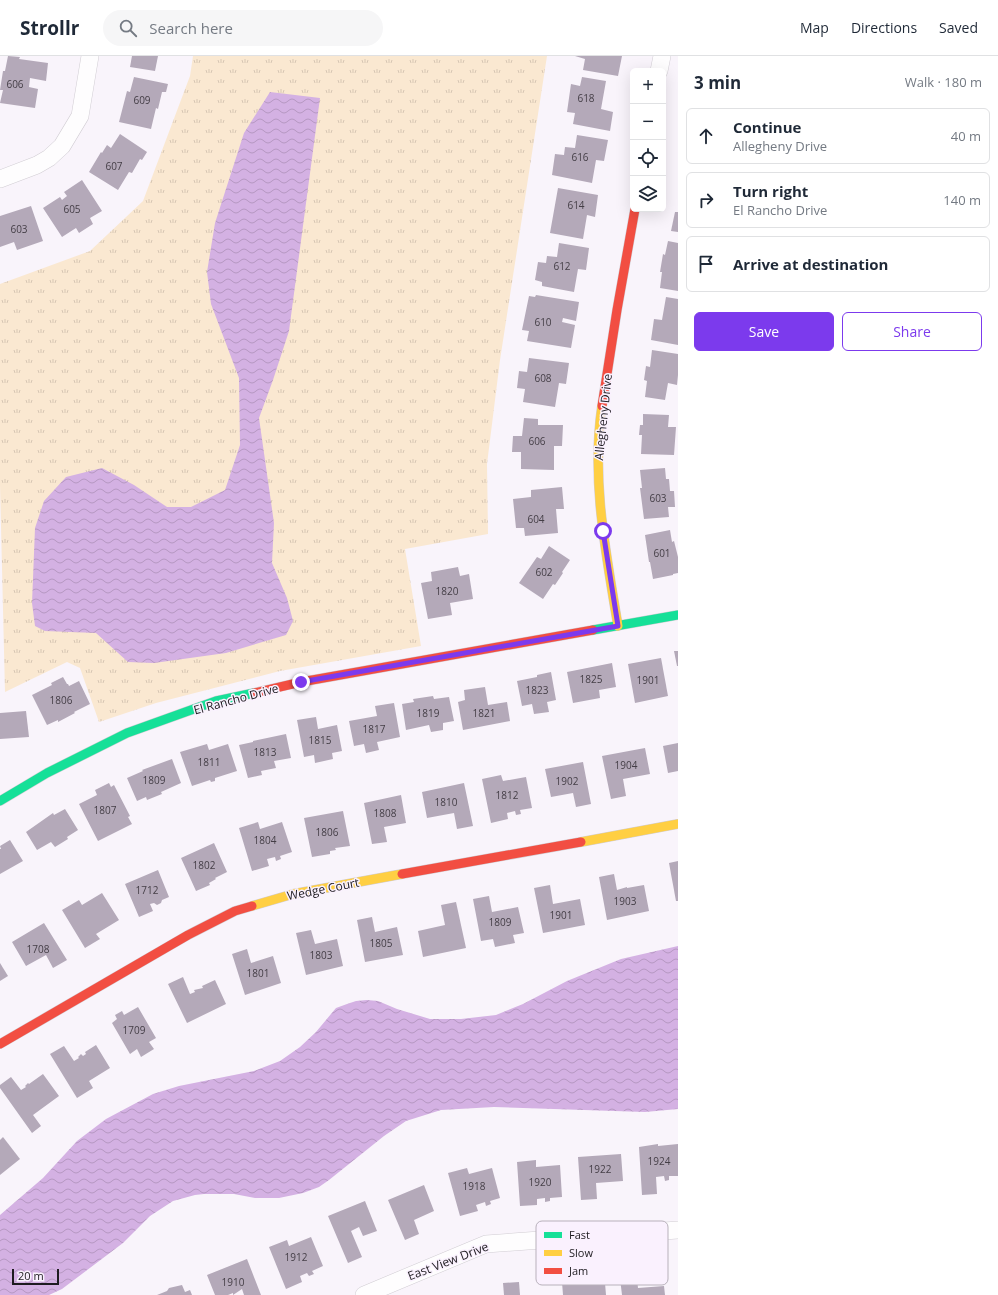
<!DOCTYPE html>
<meta charset="utf-8">
<style>
:root{--surface:#fff;--page:#f6f6f7;--text:#1f2937;--muted:#747a83;--line:#e0e1e3;--accent:#7c3aed}
body{margin:0;font-family:"Open Sans",sans-serif;background:var(--page);color:var(--text)}
.controls{position:absolute;right:12px;top:12px;display:grid;overflow:hidden;border-radius:6px;box-shadow:0 4px 16px #0002}
.controls button{width:36px;height:36px;display:grid;place-items:center;padding:0;border:0;border-bottom:1px solid var(--line);background:var(--surface);color:var(--text);font:20px sans-serif}
.scale{position:absolute;left:12px;bottom:10px;width:47px;box-sizing:border-box;padding-left:4px;border:2px solid #1e1b20;border-top:0;font-size:11px;line-height:14px;white-space:nowrap;color:#1e1b20;-webkit-text-stroke:3px #faf1fe;paint-order:stroke}
.stop{position:absolute;width:12px;height:12px;margin:-9px;border:3px solid #7c3aed;border-radius:50%;background:#fff}
.stop.end{background:#7c3aed;border-color:#fff;box-shadow:0 1px 4px #0008}
.list{margin:0;padding:0;list-style:none}
h2{display:flex;justify-content:space-between;align-items:center;height:52px;margin:0;padding:0 16px;font-size:17px}
h2 small{font-size:13px;font-weight:400;color:var(--muted)}
.list li{display:grid;grid-template-columns:26px 1fr auto;gap:12px;align-items:center;box-sizing:border-box;height:56px;margin:0 8px 8px;padding:0 8px;border:1px solid var(--line);border-radius:6px}
.list b{display:block;font-size:15px;white-space:nowrap}
.list p{margin:0;font-size:13px;white-space:nowrap;color:var(--muted)}
.list em{font-size:13px;font-style:normal;color:var(--muted)}
.actions{display:flex;gap:8px;padding:12px 16px}
.actions a{flex:1;padding:9px 0;border:1px solid var(--accent);border-radius:6px;text-align:center;font-size:14px;color:var(--accent)}
.actions .main{background:var(--accent);color:#fff}
.icon{flex:none;width:22px;height:22px;fill:none;stroke:currentColor;stroke-width:2;stroke-linecap:round;stroke-linejoin:round}
.map{position:relative;flex:none;width:678px;height:1239px;overflow:hidden}
header{display:flex;align-items:center;gap:24px;box-sizing:border-box;height:56px;padding:0 20px;background:var(--surface);border-bottom:1px solid var(--line)}
header strong{font-size:19px}
nav{display:flex;gap:22px;margin-inline-start:auto;font-size:14px}
.search{width:280px;height:36px;background:var(--page);display:flex;align-items:center;gap:10px;box-sizing:border-box;padding:0 14px;border-radius:22px;color:var(--muted);font-size:15px}
main{display:flex}
aside{flex:1;background:var(--surface)}
.map>svg:first-child{display:block}
.grass{fill:url(#grass-tufts)}
.water{fill:url(#water-waves)}
.building{fill:#b4a9b9}
.lines{fill:none;stroke-linecap:round;stroke-linejoin:round}
.street-casing{stroke:#d1cdd3;stroke-width:18}
.fast-casing{stroke:#d1cdd3;stroke-width:10}
.slow-casing{stroke:#d1cdd3;stroke-width:10}
.jam-casing{stroke:#d1cdd3;stroke-width:10}
.street{stroke:#fefdfe;stroke-width:17}
.fast{stroke:#16e098;stroke-width:9}
.slow{stroke:#ffcf43;stroke-width:9}
.jam{stroke:#f24e42;stroke-width:9}
.route{stroke:#7c3aed;stroke-width:5}
.labels{text-anchor:middle;dominant-baseline:central;stroke-width:3;stroke-linejoin:round;paint-order:stroke}
.number-label{font-size:10px;fill:#443e46}
.street-label{font-size:12px;fill:#1e1b20;stroke:#faf1fe}
.key{fill:#faf1fe;stroke:#b8b1bb;stroke-width:1}
.key-label{font-size:11px;fill:#1e1b20}
</style>
<header>
<strong>Strollr</strong>
<div class="search"><svg class="icon" aria-label="search" viewBox="0 0 24 24"><circle cx="10" cy="10" r="6"/><path d="M15 15l6 6"/></svg>Search here</div>
<nav><a>Map</a><a>Directions</a><a>Saved</a></nav>
</header>
<main>
<div class="map">
<svg width="678" height="1239" viewBox="0 0 678 1239">
<defs>
<pattern id="grass-tufts" width="24" height="20" patternUnits="userSpaceOnUse"><rect width="24" height="20" fill="#fae8d1"/><path d="M3 7l-1-3M5 7V3M7 7l1-3M15 17l-1-3M17 17v-4M19 17l1-3" fill="none" stroke="#d6c6b3"/></pattern>
<pattern id="water-waves" width="16" height="10" patternUnits="userSpaceOnUse"><rect width="16" height="10" fill="#d4b1e3"/><path d="M0 5q4-4 8 0t8 0" fill="none" stroke="#b698c2"/></pattern>
</defs>
<rect width="100%" height="100%" fill="#f9f4fb"/>
<path class="grass" d="M193,0H547L500,304L487,408L488,478L405,493L421,590L280,615L156,647L99,666L80,612L67,606L5,636L0,429V228L90,195L143,145L190,20Z"/>
<g class="water">
<path d="M270,36L320,42L289,275L273,324L259,362L274,467L272,507L287,542L293,565L286,579L226,597L154,607L128,606L96,577L45,575L35,570L32,547L35,472L44,445L66,421L102,412L134,429L167,451H191L225,434L240,389L239,322L211,248L207,216L215,167L244,77Z"/>
<path d="M678,890V1053L645,1056L494,1051L441,1054L406,1065L384,1080L329,1124L319,1131L303,1137L279,1142H255L234,1138H204L195,1139L173,1145L150,1160L123,1187L62,1233L49,1239H0V1159L43,1122L77,1085L106,1063L153,1038L179,1030L254,1015L280,1005L300,991L316,976L336,952L347,948L356,945L367,944L378,945L397,953L430,963H461L496,959L523,948L567,925L621,903Z"/>
</g>
<g class="building">
<path d="M8,0L20,1L19,3L48,7L46,25L30,22L29,31L38,33L35,52L0,47L3,34H0L3,15H5Z"/>
<path d="M132,0H158L155,15L130,11Z"/>
<path d="M575,0H622L618,20L583,14L585,3Z"/>
<path d="M134,21L168,28L166,36H162L158,53L156,52L151,73L119,66L127,35L130,36Z"/>
<path d="M582,21L606,25L601,53L613,56L610,75L573,68L575,57L567,56L571,28L580,30Z"/>
<path d="M120,78L147,96L142,104L140,103L132,117L129,116L118,134L89,116L101,96L102,97L107,89L111,92Z"/>
<path d="M577,79L608,84L604,105L596,104L592,127L552,119L555,98L564,99L565,91L575,92Z"/>
<path d="M82,124L102,155L90,162L93,168L79,177L76,172L62,181L43,152L60,141L62,144L67,140L64,136Z"/>
<path d="M558,132L598,139L595,161L587,159L583,183L550,177Z"/>
<path d="M31,150L43,185L17,194L14,186L0,191V160Z"/>
<path d="M675,156H678V176L671,175Z"/>
<path d="M668,185L678,187V235L660,232L662,216H660L663,198L665,199Z"/>
<path d="M559,187L589,192L586,214L578,213L574,236L542,230V226L535,224L538,206L546,207L547,200L557,201Z"/>
<path d="M536,239L579,246L576,265L563,262L562,266L575,269L571,292L527,285L529,275L522,274L529,240L535,241Z"/>
<path d="M666,241L678,243V289L651,284L654,263L662,264Z"/>
<path d="M652,294L678,298V319L677,329L668,327L665,344L645,341L647,325L644,324L646,310L650,311Z"/>
<path d="M529,302L569,307L566,328L559,327L555,351L523,346L525,333L517,332L519,315L527,316Z"/>
<path d="M643,358L669,359L668,371H676L674,399L641,398L642,379H639L640,369H643Z"/>
<path d="M524,362L538,363V369H563L562,390H554V414L521,413V396H512L513,380H522Z"/>
<path d="M665,412L666,423H669L670,435H674L675,451H668L669,461L644,463L640,432H642L640,414Z"/>
<path d="M562,431L564,453H556L558,477L525,480L524,472H516L513,443L531,441V434Z"/>
<path d="M670,474L672,486L674,485L678,501V517L673,518V519L653,523L650,506H649L645,479Z"/>
<path d="M549,490L570,504L562,516L563,517L555,529L553,528L543,543L519,527L537,501L541,503Z"/>
<path d="M458,511L460,520L469,518L473,543L450,547L452,559L428,563L421,527L432,525L431,516Z"/>
<path d="M674,595H678V610H677Z"/>
<path d="M661,602L668,640L635,647L628,608Z"/>
<path d="M612,607L616,631L599,634L600,642L573,647L567,616Z"/>
<path d="M551,616L556,644L547,646L549,656L534,658L532,648L522,650L517,625L537,621V619Z"/>
<path d="M63,621L67,628H68L69,630L79,625L90,648L74,656L75,657L58,666V664L47,669L32,639L52,629L51,627Z"/>
<path d="M485,631L488,649L507,646L510,665L463,674L458,646L465,644L464,634Z"/>
<path d="M433,640L434,643L449,641L454,665L443,667V674L431,676L429,669L406,674L402,648L414,646L413,643Z"/>
<path d="M394,647L400,681L377,686L379,694L366,697L364,688L354,690L349,665L377,660L375,650Z"/>
<path d="M26,655L29,681L0,683V657Z"/>
<path d="M316,661L318,673L337,669L342,695L332,697L333,703L315,707L314,699L304,701L297,664Z"/>
<path d="M286,678L291,702L274,705L276,712L261,715L262,719L248,722L239,689L253,686V685Z"/>
<path d="M678,687V715L668,717L663,690Z"/>
<path d="M207,688L209,694L228,688L237,715L215,722V725L211,726L210,724L192,730L180,696Z"/>
<path d="M645,692L650,718L623,723L626,740L611,743L602,700Z"/>
<path d="M172,703L181,727L161,736L162,738L147,744L146,741L137,745L127,722L143,715L142,714Z"/>
<path d="M583,706L591,748L576,751L573,737L551,741L545,713Z"/>
<path d="M501,719L503,725L526,721L532,752L520,754L521,758L516,759L515,755L507,757L508,763L491,767L482,723Z"/>
<path d="M109,727L111,731L114,729L130,760L128,761L132,768L98,785L79,748L97,739L95,734Z"/>
<path d="M464,727L473,770L457,773L454,757L427,762L422,736Z"/>
<path d="M401,739L406,767L384,771L387,786L372,788L364,747Z"/>
<path d="M65,753L78,774L67,781L68,783L55,791L51,786L37,794L26,776L53,757L54,759Z"/>
<path d="M343,755L350,790L335,792L336,794L330,795V798L312,801L304,762Z"/>
<path d="M258,766L260,773L282,766L292,796L280,800L281,803L276,805L275,801L267,803L269,810L252,815L239,772Z"/>
<path d="M10,784L23,805L0,818V793H1L0,790Z"/>
<path d="M214,787L227,816L215,822L216,823L209,827L210,829L196,835L181,802Z"/>
<path d="M678,805V845H676L669,807Z"/>
<path d="M158,814L169,841L162,844L161,847L157,849L154,847L150,848L153,855L139,861L125,828Z"/>
<path d="M614,818L617,834L627,831V832L644,829L649,855L607,864L599,821Z"/>
<path d="M550,829L553,848L580,843L585,869L543,877L534,832Z"/>
<path d="M102,837L119,864L96,878L100,883L85,892L62,854L79,844L82,849Z"/>
<path d="M489,840L492,856L518,851L524,877L513,879L515,887L495,891L493,883L481,885L473,843Z"/>
<path d="M456,846L466,892L423,901L418,875L445,869L441,849Z"/>
<path d="M372,861L375,876L397,871L403,899L365,906L357,864Z"/>
<path d="M44,867L67,904L53,912L46,899L26,910L12,886Z"/>
<path d="M311,874L315,888L337,883L343,910L306,919L296,877Z"/>
<path d="M247,893L251,907L273,900L281,927L245,939L232,898Z"/>
<path d="M0,907L8,920L0,925Z"/>
<path d="M183,921L190,938L195,936L194,934L203,932L202,930L215,924L226,948L187,967L168,928Z"/>
<path d="M138,951L156,982L149,986L154,993L141,1001L137,993L130,998L112,967L117,963L115,959L122,955L124,959Z"/>
<path d="M96,989L110,1012L89,1025L93,1032L77,1042L50,998L64,990L74,1005L79,1002L78,1001L81,998L83,1000L86,998L85,996Z"/>
<path d="M43,1018L59,1040L33,1059L41,1070L32,1077L0,1032V1029L11,1021L21,1034L26,1031L25,1030L28,1027L29,1028Z"/>
<path d="M3,1081L20,1103L0,1119V1084Z"/>
<path d="M658,1088V1090L678,1088V1120H669V1124L665,1125L664,1120L656,1121L657,1138L642,1139L639,1091Z"/>
<path d="M621,1098L623,1125L596,1127L597,1143L581,1144L578,1101Z"/>
<path d="M536,1104V1111L560,1109L562,1141L550,1142V1145L545,1146V1142L537,1143V1149L520,1150L517,1106Z"/>
<path d="M467,1112L469,1118L492,1112L500,1142L490,1145L491,1148L486,1150L485,1146L476,1149L478,1155L460,1160L448,1117Z"/>
<path d="M424,1129L434,1155L414,1164L419,1178L405,1184L388,1144Z"/>
<path d="M365,1145L377,1175L363,1180L359,1171L351,1175L362,1201L348,1207L328,1160Z"/>
<path d="M311,1181L323,1210L312,1215L314,1218L309,1220L307,1217L300,1220L302,1226L286,1233L269,1191L287,1184L289,1190Z"/>
<path d="M247,1203L261,1239H244L242,1233L233,1239V1237L228,1239H215L207,1219Z"/>
<path d="M636,1213L638,1232L664,1230L665,1239H622L619,1214Z"/>
<path d="M604,1215L606,1239H563L562,1226L573,1224V1221L578,1220V1224L587,1223V1217Z"/>
<path d="M519,1226L520,1239H504L503,1227Z"/>
<path d="M182,1229L185,1236L190,1234L192,1239H157L167,1235L169,1232Z"/>
</g>
<g class="lines">
<g class="street-casing">
<g id="street">
<path d="M659,15L662,0"/>
<path d="M0,123L37,109L49,102L62,90L80,60L90,0"/>
<path d="M364,1239L486,1188L678,1174"/>
</g>
</g>
<g class="fast-casing">
<g id="fast">
<path d="M593,574L678,559"/>
<path d="M0,745L47,717L127,677L216,645L254,637"/>
</g>
</g>
<g class="slow-casing">
<g id="slow">
<path d="M602,350C591,424 606,497 618,570"/>
<path d="M581,786L678,768"/>
<path d="M252,850L293,838L402,818"/>
</g>
</g>
<g class="jam-casing">
<g id="jam">
<path d="M602,350L617,254L635,153"/>
<path d="M254,637L301,626L593,574"/>
<path d="M402,818L581,786"/>
<path d="M0,988L188,879L235,855L252,850"/>
</g>
</g>
<use href="#street" class="street"/>
<use href="#fast" class="fast"/>
<use href="#slow" class="slow"/>
<use href="#jam" class="jam"/>
</g>
<g class="lines">
<path class="route" d="M301,626L618,570L603,475"/>
</g>
<g class="labels">
<g class="number-label">
<text x="15" y="28">606</text>
<text x="586" y="42">618</text>
<text x="142" y="44">609</text>
<text x="580" y="101">616</text>
<text x="114" y="110">607</text>
<text x="576" y="149">614</text>
<text x="72" y="153">605</text>
<text x="19" y="173">603</text>
<text x="562" y="210">612</text>
<text x="543" y="266">610</text>
<text x="543" y="322">608</text>
<text x="537" y="385">606</text>
<text x="658" y="442">603</text>
<text x="536" y="463">604</text>
<text x="662" y="497">601</text>
<text x="544" y="516">602</text>
<text x="447" y="535">1820</text>
<text x="591" y="623">1825</text>
<text x="648" y="624">1901</text>
<text x="537" y="634">1823</text>
<text x="61" y="644">1806</text>
<text x="428" y="657">1819</text>
<text x="484" y="657">1821</text>
<text x="374" y="673">1817</text>
<text x="320" y="684">1815</text>
<text x="265" y="696">1813</text>
<text x="209" y="706">1811</text>
<text x="626" y="709">1904</text>
<text x="154" y="724">1809</text>
<text x="567" y="725">1902</text>
<text x="507" y="739">1812</text>
<text x="446" y="746">1810</text>
<text x="105" y="754">1807</text>
<text x="385" y="757">1808</text>
<text x="327" y="776">1806</text>
<text x="265" y="784">1804</text>
<text x="204" y="809">1802</text>
<text x="147" y="834">1712</text>
<text x="625" y="845">1903</text>
<text x="561" y="859">1901</text>
<text x="500" y="866">1809</text>
<text x="381" y="887">1805</text>
<text x="38" y="893">1708</text>
<text x="321" y="899">1803</text>
<text x="258" y="917">1801</text>
<text x="134" y="974">1709</text>
<text x="659" y="1105">1924</text>
<text x="600" y="1113">1922</text>
<text x="540" y="1126">1920</text>
<text x="474" y="1130">1918</text>
<text x="296" y="1201">1912</text>
<text x="233" y="1226">1910</text>
</g>
<g class="street-label">
<text transform="translate(603 361) rotate(-84)">Allegheny Drive</text>
<text transform="translate(236 643) rotate(-15)">El Rancho Drive</text>
<text transform="translate(323 833) rotate(-11)">Wedge Court</text>
<text transform="translate(448 1205) rotate(-21)">East View Drive</text>
</g>
</g>
<rect x="536" y="1165" width="132" height="64" rx="6" class="key"/>
<rect x="544" y="1176" width="18" height="6" fill="#16e098"/>
<rect x="544" y="1194" width="18" height="6" fill="#ffcf43"/>
<rect x="544" y="1212" width="18" height="6" fill="#f24e42"/>
<g class="key-label">
<text x="569" y="1183">Fast</text>
<text x="569" y="1201">Slow</text>
<text x="569" y="1219">Jam</text>
</g>
</svg>
<div class="controls">
<button>+</button>
<button>−</button>
<button><svg class="icon" aria-label="locate" viewBox="0 0 24 24"><circle cx="12" cy="12" r="6"/><path d="M12 2v4M12 18v4M2 12h4M18 12h4"/></svg></button>
<button><svg class="icon" aria-label="layers" viewBox="0 0 24 24"><path d="M12 4l9 5-9 5-9-5zM3 14l9 5 9-5"/></svg></button>
</div>
<div class="scale">20 m</div>
<div class="stop" style="left:603px;top:475px"></div>
<div class="stop end" style="left:301px;top:626px"></div>
</div>
<aside>
<h2>3 min<small>Walk · 180 m</small></h2>
<ul class="list">
<li><svg class="icon" aria-label="ahead" viewBox="0 0 24 24"><path d="M12 20V5M6 11l6-6 6 6"/></svg><div><b>Continue</b><p>Allegheny Drive</p></div><em>40 m</em></li>
<li><svg class="icon" aria-label="right" viewBox="0 0 24 24"><path d="M7 20v-9h11M14 6l5 5-5 5"/></svg><div><b>Turn right</b><p>El Rancho Drive</p></div><em>140 m</em></li>
<li><svg class="icon" aria-label="arrive" viewBox="0 0 24 24"><path d="M6 21V4h12l-3 4 3 4H6"/></svg><div><b>Arrive at destination</b></div></li>
</ul>
<div class="actions"><a class="main">Save</a><a>Share</a></div>
</aside>
</main>
